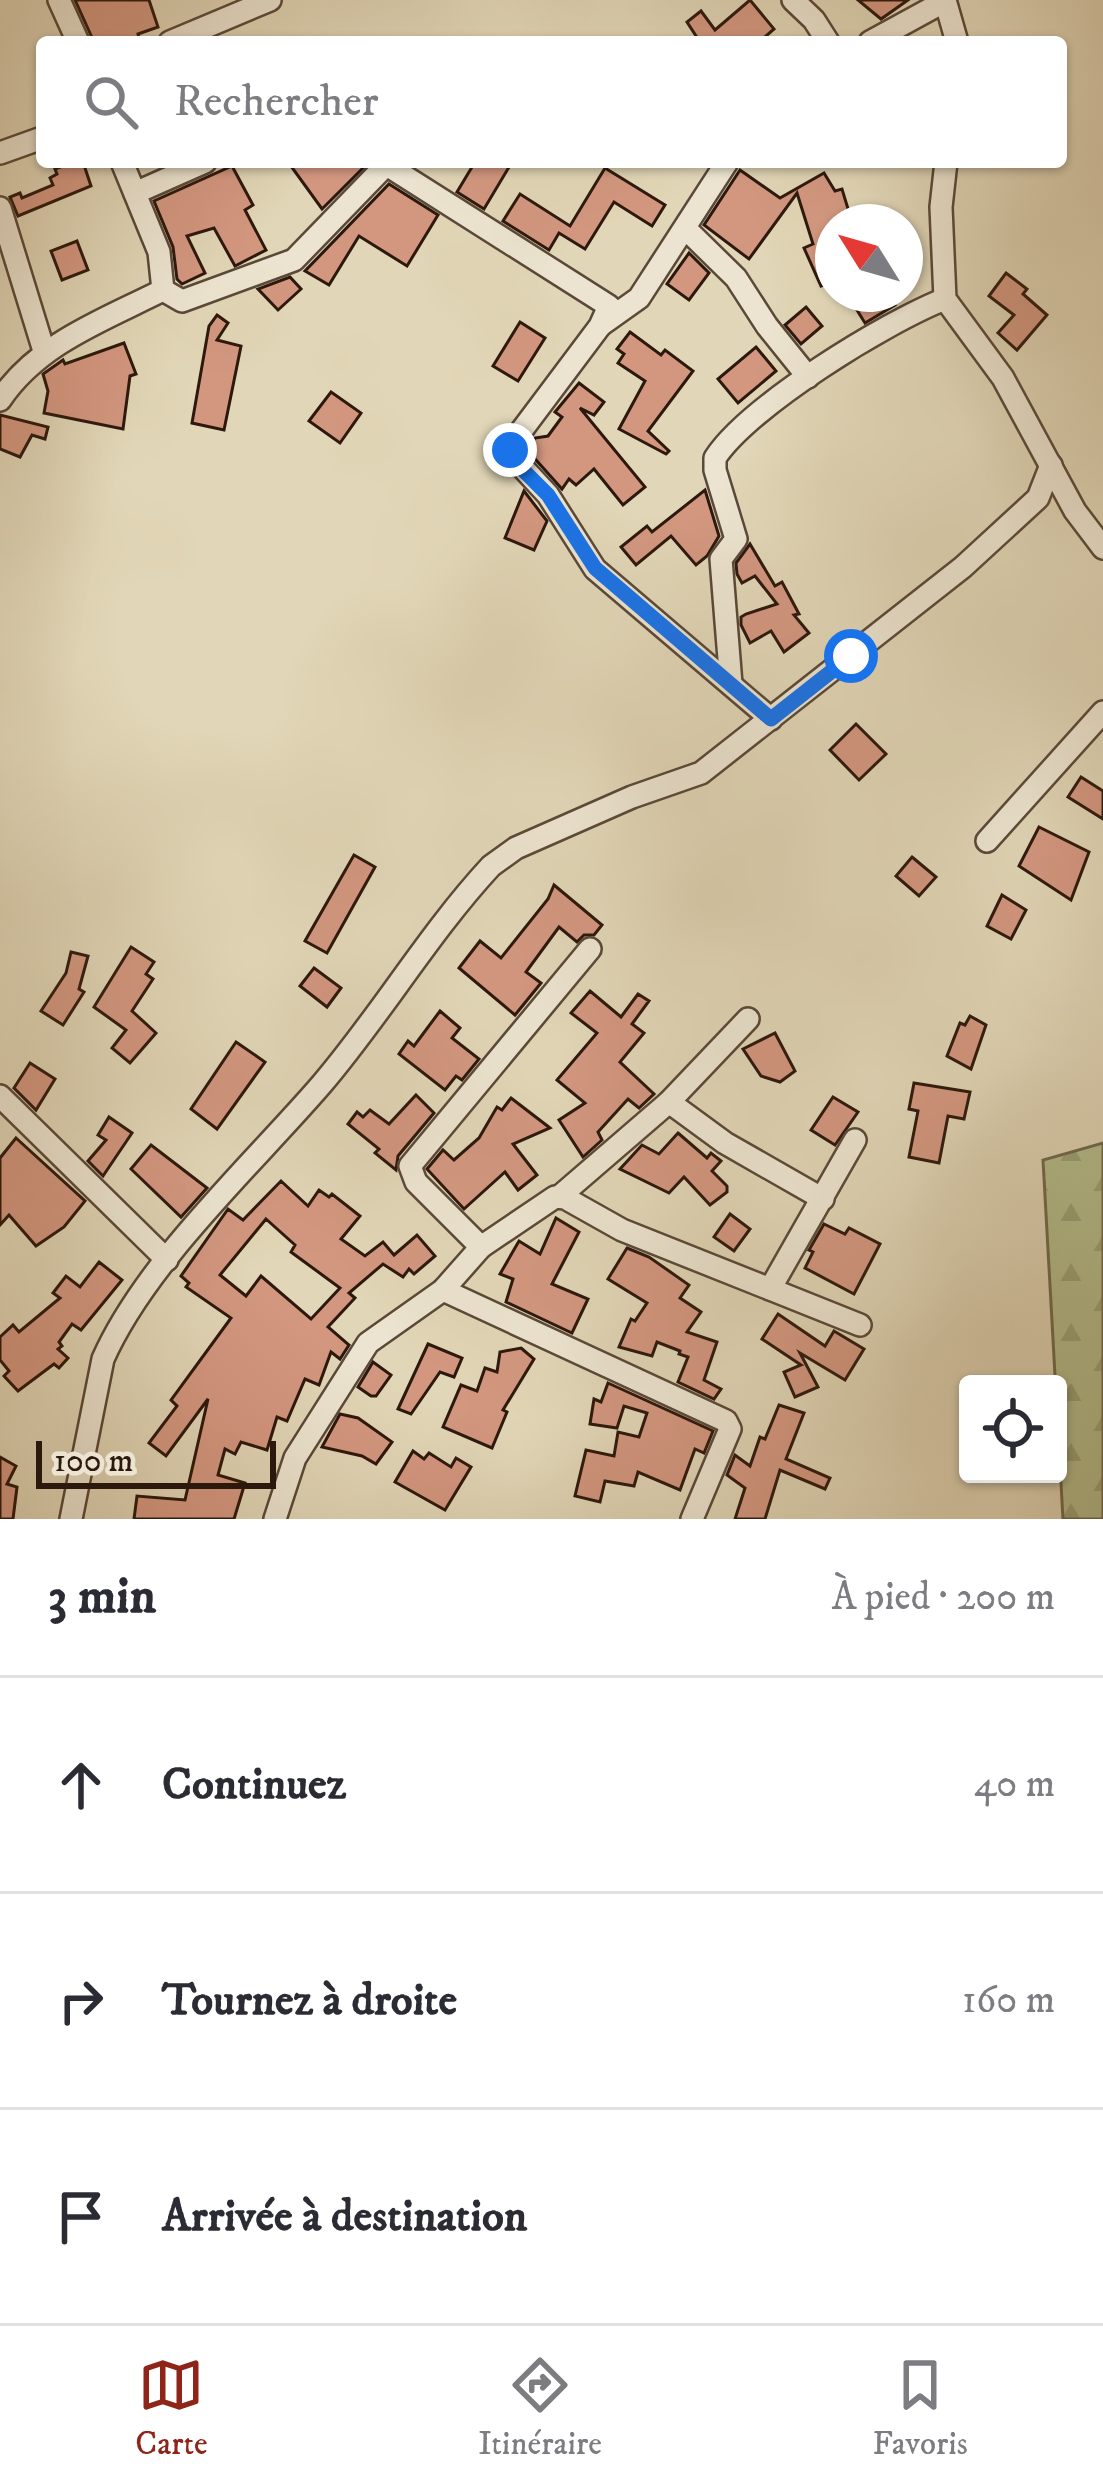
<!DOCTYPE html>
<html lang="fr">
<meta charset="utf-8">
<style>
:root{--surface:#fff;--page:#f2f2f3;--text:#2b2b33;--muted:#7c7c81;--line:#e1e1e2;--accent:#8f2418}
body{margin:0;font-family:"IM FELL DW Pica",serif;background:var(--page);color:var(--text)}
.controls{position:absolute;right:36px;bottom:36px;display:grid;overflow:hidden;border-radius:12px;box-shadow:0 3px 9px #0004}
.controls button{width:108px;height:108px;display:grid;place-items:center;padding:0;border:0;border-bottom:3px solid var(--line);background:var(--surface);color:var(--text);font:60px sans-serif}
.compass{position:absolute;left:815px;top:204px;width:108px;height:108px;border-radius:50%;background:var(--surface);box-shadow:0 3px 9px #0004;rotate:307deg}
.scale{position:absolute;left:36px;bottom:30px;width:240px;box-sizing:border-box;padding-left:12px;border:6px solid #2d180d;border-top:0;font-size:33px;line-height:42px;white-space:nowrap;color:#2d180d;-webkit-text-stroke:9px #ece4d0;paint-order:stroke}
.stop{position:absolute;width:36px;height:36px;margin:-27px;border:9px solid #1a73e8;border-radius:50%;background:#fff}
.stop.end{background:#1a73e8;border-color:#fff;box-shadow:0 3px 12px #0008}
.list{margin:0;padding:0;list-style:none}
h2{display:flex;justify-content:space-between;align-items:center;height:156px;margin:0;padding:0 48px;font-size:51px}
h2 small{font-size:39px;font-weight:400;color:var(--muted)}
.list li{display:grid;grid-template-columns:78px 1fr auto;gap:36px;align-items:center;box-sizing:border-box;height:216px;padding:0 48px;border-top:3px solid var(--line)}
.list b{display:block;font-size:45px;white-space:nowrap}
.list em{font-size:39px;font-style:normal;color:var(--muted)}
.icon{flex:none;width:66px;height:66px;fill:none;stroke:currentColor;stroke-width:2;stroke-linecap:round;stroke-linejoin:round}
.map{position:relative;flex:none;width:1103px;height:1519px;overflow:hidden}
.search{position:absolute;background:var(--surface);box-shadow:0 3px 9px #0004;left:36px;right:36px;top:36px;height:132px;display:flex;align-items:center;gap:30px;box-sizing:border-box;padding:0 42px;border-radius:12px;color:var(--muted);font-size:45px}
.sheet{height:804px;background:var(--surface)}
nav{display:flex;justify-content:space-around;align-items:center;box-sizing:border-box;height:168px;border-top:3px solid var(--line);background:var(--surface);font-size:33px;color:var(--muted)}
nav a{display:grid;justify-items:center;gap:6px}
nav .on{color:var(--accent)}
.map>svg:first-child{display:block}
.forest{fill:url(#forest-firs);stroke:#706a4d;stroke-width:3}
.building{fill:#d39780;stroke:#2d180d;stroke-width:3;fill-rule:evenodd}
.lines{fill:none;stroke-linecap:round;stroke-linejoin:round}
.minor-casing{stroke:#5a4838;stroke-width:26}
.minor{stroke:#ece4d0;stroke-width:21}
.route{stroke:#1a73e8;stroke-width:15}
</style>
<div class="map">
<svg width="1103" height="1519" viewBox="0 0 1103 1519">
<defs>
<pattern id="forest-firs" width="22" height="20" patternUnits="userSpaceOnUse" patternTransform="scale(3)"><rect width="22" height="20" fill="#b4bd8d"/><path d="M5 1l3.5 6h-7zM16 11l3.5 6h-7z" fill="#9ba278"/></pattern>
</defs>
<rect width="100%" height="100%" fill="#e1d6b7"/>
<filter id="stains"><feTurbulence type="fractalNoise" baseFrequency=".00167" numOctaves="4"/><feColorMatrix values="0 0 0 0 .2 0 0 0 0 .09 0 0 0 0 .02 0 0 0 .5 -.17"/></filter>
<radialGradient id="worn" r=".72"><stop offset=".6" stop-color="#630" stop-opacity="0"/><stop offset="1" stop-color="#630" stop-opacity=".3"/></radialGradient>
<path class="forest" d="M1103,1143V1519H1063L1043,1160Z"/>
<g class="building">
<path d="M75,0H149L158,27L138,34L140,42H94Z"/>
<path d="M750,0L774,29L759,42H700L687,22L701,11L715,30Z"/>
<path d="M858,0H908L881,19Z"/>
<path d="M73,162H83L91,186L18,216L10,197L20,193L22,198L53,185L50,178L57,174L55,169Z"/>
<path d="M288,162H353L363,168L322,209Z"/>
<path d="M475,162H512L484,209L457,192Z"/>
<path d="M232,166L253,205L245,210L266,250L235,266L214,228L187,236L205,273L182,284L177,279L173,247L154,201Z"/>
<path d="M605,168L665,205L652,226L614,202L585,249L559,233L549,250L503,221L520,194L570,226Z"/>
<path d="M740,170L780,198L824,173L835,191L842,189L852,222H833V281L821,286L804,248L813,244L797,193L749,259L704,225Z"/>
<path d="M389,184L438,215L407,266L359,236L329,285L305,271Z"/>
<path d="M77,241L88,270L62,280L51,251Z"/>
<path d="M689,253L709,273L689,300L667,284Z"/>
<path d="M1006,273L1027,289L1023,294L1047,315L1017,350L998,333L1014,315L989,296Z"/>
<path d="M290,277L301,289L278,310L258,289Z"/>
<path d="M847,294H888L895,305L865,323Z"/>
<path d="M806,307L822,326L801,344L785,325Z"/>
<path d="M217,315L228,323L217,340L241,346L224,430L192,423L209,326Z"/>
<path d="M520,322L545,338L518,381L493,366Z"/>
<path d="M630,332L661,355L665,350L693,371L648,431L669,451L666,454L619,429L645,381L618,363L624,354L617,349Z"/>
<path d="M124,343L136,374L130,376L123,429L44,413L48,391L43,374L63,360L65,364Z"/>
<path d="M756,347L776,371L738,403L718,379Z"/>
<path d="M579,383L604,402L594,415L580,408L645,487L623,505L594,469L576,485L569,479L562,489L528,451L535,438L548,436L562,417L555,412Z"/>
<path d="M331,392L361,413L340,443L309,421Z"/>
<path d="M0,415L48,427L45,439L32,435L20,457L0,449Z"/>
<path d="M705,490L719,536L707,556L696,565L671,536L636,565L621,547L647,526L652,532Z"/>
<path d="M524,491L547,521L534,550L505,538Z"/>
<path d="M750,544L775,586L782,582L799,614L794,615L809,633L784,652L771,631L750,643L741,625V617L746,614L777,604L755,576L742,583L737,574L736,563Z"/>
<path d="M856,724L886,754L859,780L830,750Z"/>
<path d="M1081,777L1103,791V819L1068,797Z"/>
<path d="M1039,827L1089,852L1071,900L1019,866Z"/>
<path d="M354,855L375,867L327,953L305,941Z"/>
<path d="M912,857L936,877L919,896L896,876Z"/>
<path d="M554,885L602,925L594,935H584L577,942L559,927L526,972L541,983L515,1015L459,968L480,941L501,958L548,899Z"/>
<path d="M1002,895L1026,910L1011,939L987,926Z"/>
<path d="M131,947L154,962L146,974L153,979L132,1011L156,1033L130,1063L112,1048L126,1030L94,1007Z"/>
<path d="M71,952L88,956L79,989L84,992L63,1025L41,1011L66,973Z"/>
<path d="M314,968L341,988L327,1007L300,986Z"/>
<path d="M590,991L621,1017L638,994L649,1001L632,1024L644,1033L620,1062L654,1094L639,1108L628,1099L598,1132L602,1140L583,1157L559,1120L585,1103L557,1080L597,1033L571,1013Z"/>
<path d="M440,1011L460,1028L452,1038L479,1059L462,1080L456,1076L445,1090L399,1054L408,1041L414,1046Z"/>
<path d="M970,1016L986,1025L971,1069L947,1056L960,1023L965,1025Z"/>
<path d="M775,1033L795,1071L780,1082L761,1076L743,1049Z"/>
<path d="M236,1042L265,1062L217,1129L191,1109Z"/>
<path d="M30,1063L55,1079L36,1110L14,1088Z"/>
<path d="M914,1083L970,1092L964,1119L948,1116L939,1163L909,1157L918,1111L909,1109Z"/>
<path d="M416,1095L434,1113L398,1156L396,1170L375,1153L379,1149L348,1124L357,1112L363,1117L370,1110L389,1124Z"/>
<path d="M833,1097L858,1112L835,1145L811,1130Z"/>
<path d="M511,1098L550,1128L513,1144L537,1175L518,1190L505,1172L464,1209L427,1169L443,1150L454,1160L479,1138L497,1107L502,1110Z"/>
<path d="M109,1117L132,1133L103,1176L88,1161L106,1140L98,1135Z"/>
<path d="M678,1133L707,1158L711,1153L721,1161L712,1171L727,1186V1192L710,1205L684,1177L669,1193L620,1169L642,1145L659,1154Z"/>
<path d="M16,1138L85,1201L64,1227L36,1246L9,1215L0,1225V1158Z"/>
<path d="M151,1145L207,1188L181,1217L131,1169Z"/>
<path d="M281,1181L308,1206L319,1190L329,1197L332,1194L360,1216L341,1239L365,1256L383,1242L394,1255L417,1235L435,1256L414,1274L409,1269L403,1277L383,1264L349,1293L355,1298L328,1327L349,1345L340,1359L331,1352L319,1385L305,1379L287,1421L277,1417L267,1450L241,1442L235,1454L225,1449L218,1475L245,1483L234,1519H134L137,1496L185,1500L208,1399L166,1456L149,1443L177,1406L171,1400L231,1318L186,1287L189,1283L181,1276L228,1209L243,1220ZM266,1219L295,1245L291,1252L340,1288L311,1319L261,1276L246,1296L220,1275Z"/>
<path d="M730,1214L750,1229L734,1251L714,1237Z"/>
<path d="M556,1218L579,1232L552,1284L588,1299L572,1333L506,1302L513,1279L500,1274L519,1241L540,1254Z"/>
<path d="M824,1224L845,1234L849,1228L880,1244L854,1294L805,1268L813,1252L809,1250Z"/>
<path d="M627,1248L649,1257L689,1285L680,1298L701,1312L687,1332L717,1342L704,1380L721,1389L714,1399L678,1382L688,1357L679,1354L680,1351L657,1342L652,1356L619,1347L631,1319L635,1321L647,1303L608,1279Z"/>
<path d="M99,1262L122,1280L81,1330L72,1324L59,1342L62,1346L58,1349L68,1358L59,1368L54,1364L18,1391L4,1376L9,1371L0,1360V1337L13,1325L19,1332L60,1298L53,1293L66,1276L80,1287Z"/>
<path d="M778,1314L825,1346L834,1331L864,1349L845,1380L800,1353L818,1387L795,1397L784,1372L801,1365L762,1339Z"/>
<path d="M428,1344L462,1358L454,1377L440,1372L411,1414L398,1409Z"/>
<path d="M521,1348L534,1359L503,1410L507,1412L492,1448L443,1427L461,1385L477,1391L485,1368L497,1372L500,1352Z"/>
<path d="M373,1362L391,1375L376,1396H371L358,1387Z"/>
<path d="M608,1383L713,1431L704,1453L695,1449L680,1490L638,1472L634,1486L605,1481L600,1502L575,1496L586,1450L614,1456L618,1432L639,1437L647,1413L624,1406L617,1428L590,1424L594,1399L601,1402Z"/>
<path d="M779,1405L804,1413L786,1459L830,1478L825,1489L780,1470L765,1519H735L745,1488L727,1475L735,1455L750,1466L760,1437L765,1439Z"/>
<path d="M340,1414L358,1418L392,1442L376,1464L362,1456L322,1447Z"/>
<path d="M413,1451L424,1459L429,1453L451,1467L456,1458L471,1467L445,1510L395,1482Z"/>
<path d="M0,1457L16,1466L7,1484L17,1487L13,1519H0Z"/>
</g>
<g class="lines">
<g class="minor-casing">
<g id="minor">
<path d="M59,0L78,42"/>
<path d="M793,0L814,20L828,42"/>
<path d="M945,0L957,42"/>
<path d="M170,42L270,0"/>
<path d="M870,42L945,1"/>
<path d="M0,153L42,138"/>
<path d="M122,162L159,252L163,290L182,301L294,260L385,166"/>
<path d="M382,162L609,306L600,326L513,442L510,454L548,495L595,569L771,719"/>
<path d="M946,162L941,207L945,299L1003,378L1075,511L1103,548"/>
<path d="M135,193L205,162"/>
<path d="M0,208L44,351"/>
<path d="M686,229L736,278L767,326L808,377"/>
<path d="M601,325L639,298L727,162"/>
<path d="M0,400C38,343 104,320 163,290"/>
<path d="M731,684L721,559L736,539L715,470V458C749,406 886,322 945,299"/>
<path d="M987,841L1103,712"/>
<path d="M0,1096L167,1260"/>
<path d="M669,1102L725,1143L823,1199"/>
<path d="M560,1196L669,1102L748,1019"/>
<path d="M481,1247L416,1182L410,1166L590,949"/>
<path d="M770,1289L860,1325"/>
<path d="M443,1290L726,1421L730,1429L692,1519"/>
<path d="M71,1519L103,1359C146,1262 251,1166 321,1085C381,1015 428,934 491,866L516,848L632,797L701,773L963,567L1038,498L1051,465"/>
<path d="M275,1519L295,1458L368,1343L443,1290L481,1247L555,1197L565,1198L622,1230L770,1289L855,1140"/>
</g>
</g>
<use href="#minor" class="minor"/>
</g>
<g class="lines">
<path class="route" d="M510,450L513,460L548,495L595,568L771,719L851,656"/>
</g>
<rect width="100%" height="100%" filter="url(#stains)"/>
<rect width="100%" height="100%" fill="url(#worn)"/>
</svg>
<div class="controls">
<button><svg class="icon" aria-label="locate" viewBox="0 0 24 24"><circle cx="12" cy="12" r="6"/><path d="M12 2v4M12 18v4M2 12h4M18 12h4"/></svg></button>
</div>
<svg class="compass" viewBox="-18 -18 36 36"><path d="M0-13l5 13h-10z" fill="#e53935"/><path d="M0 13l5-13h-10z" fill="#7c7c81"/></svg>
<div class="scale">100 m</div>
<div class="stop" style="left:851px;top:656px"></div>
<div class="stop end" style="left:510px;top:450px"></div>
<div class="search"><svg class="icon" aria-label="search" viewBox="0 0 24 24"><circle cx="10" cy="10" r="6"/><path d="M15 15l6 6"/></svg>Rechercher</div>
</div>
<section class="sheet">
<h2>3 min<small>À pied · 200 m</small></h2>
<ul class="list">
<li><svg class="icon" aria-label="ahead" viewBox="0 0 24 24"><path d="M12 20V5M6 11l6-6 6 6"/></svg><div><b>Continuez</b></div><em>40 m</em></li>
<li><svg class="icon" aria-label="right" viewBox="0 0 24 24"><path d="M7 20v-9h11M14 6l5 5-5 5"/></svg><div><b>Tournez à droite</b></div><em>160 m</em></li>
<li><svg class="icon" aria-label="arrive" viewBox="0 0 24 24"><path d="M6 21V4h12l-3 4 3 4H6"/></svg><div><b>Arrivée à destination</b></div></li>
</ul>
</section>
<nav>
<a class="on"><svg class="icon" aria-label="map" viewBox="0 0 24 24"><path d="M3 6l6-2 6 2 6-2v14l-6 2-6-2-6 2zM9 4v14M15 6v14"/></svg>Carte</a>
<a><svg class="icon" aria-label="directions" viewBox="0 0 24 24"><path d="M12 3l9 9-9 9-9-9zM9 14v-3h6M13 9l2 2-2 2"/></svg>Itinéraire</a>
<a><svg class="icon" aria-label="saved" viewBox="0 0 24 24"><path d="M7 4h10v16l-5-4-5 4z"/></svg>Favoris</a>
</nav>
